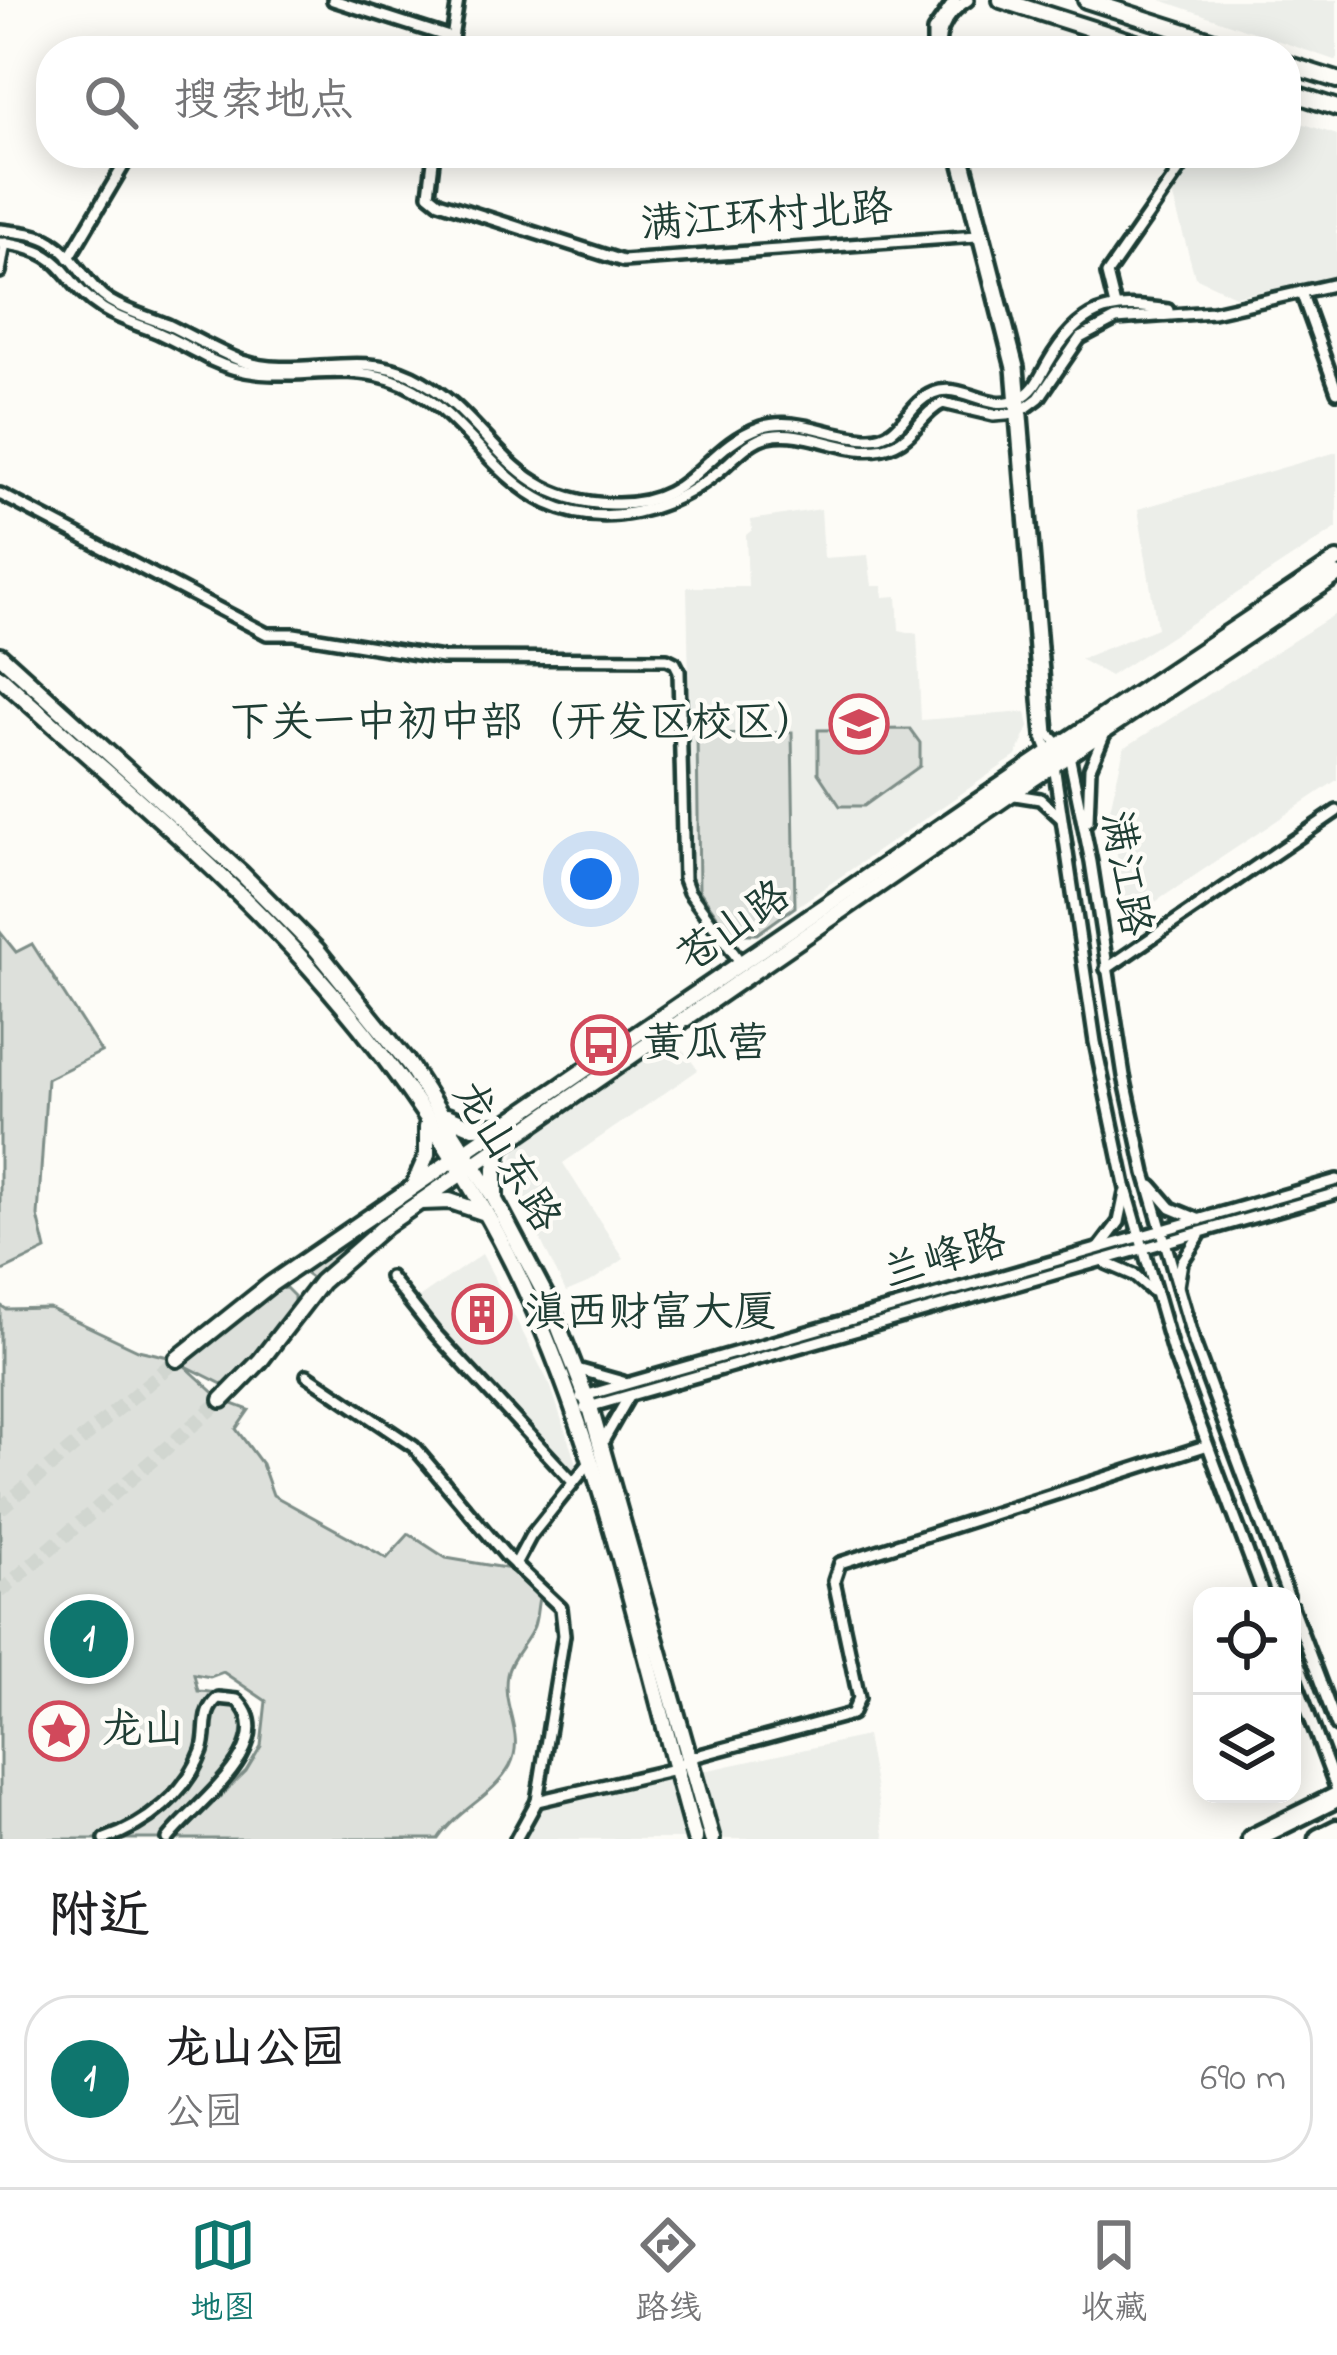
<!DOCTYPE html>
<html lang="zh">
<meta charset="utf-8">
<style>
:root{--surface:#fff;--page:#f2f2f2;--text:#202124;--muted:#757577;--line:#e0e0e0;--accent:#0f766e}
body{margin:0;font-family:"Indie Flower","LXGW WenKai TC",sans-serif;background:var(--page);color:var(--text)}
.controls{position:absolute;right:36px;bottom:36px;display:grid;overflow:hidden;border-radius:24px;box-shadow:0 6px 30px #0003}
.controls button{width:108px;height:108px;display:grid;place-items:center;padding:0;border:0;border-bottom:3px solid var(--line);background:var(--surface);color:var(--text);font:60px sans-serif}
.you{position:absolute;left:591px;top:879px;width:42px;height:42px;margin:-30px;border:9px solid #fff;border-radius:50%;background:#1a73e8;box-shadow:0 0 0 18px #1a73e833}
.badge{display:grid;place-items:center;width:78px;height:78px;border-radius:50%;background:var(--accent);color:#fff;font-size:39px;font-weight:700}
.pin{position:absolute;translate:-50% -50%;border:6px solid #fff;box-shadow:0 3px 12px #0006}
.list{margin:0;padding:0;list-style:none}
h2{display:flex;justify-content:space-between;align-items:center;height:156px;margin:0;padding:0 48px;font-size:51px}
h2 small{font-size:39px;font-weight:400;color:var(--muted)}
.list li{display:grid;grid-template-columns:78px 1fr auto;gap:36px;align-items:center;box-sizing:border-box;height:168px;margin:0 24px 24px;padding:0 24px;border:3px solid var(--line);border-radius:48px}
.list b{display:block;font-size:45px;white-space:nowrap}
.list p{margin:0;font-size:39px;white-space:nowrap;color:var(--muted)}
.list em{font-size:39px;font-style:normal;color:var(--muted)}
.icon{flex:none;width:66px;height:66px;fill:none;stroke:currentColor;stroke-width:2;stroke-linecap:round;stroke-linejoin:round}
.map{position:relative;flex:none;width:1337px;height:1839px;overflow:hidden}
.search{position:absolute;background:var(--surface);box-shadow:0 6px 30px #0003;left:36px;right:36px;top:36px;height:132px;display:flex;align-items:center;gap:30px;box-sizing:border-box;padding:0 42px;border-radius:48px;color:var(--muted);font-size:45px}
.sheet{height:348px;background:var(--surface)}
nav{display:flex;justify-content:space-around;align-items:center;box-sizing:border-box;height:168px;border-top:3px solid var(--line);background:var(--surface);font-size:33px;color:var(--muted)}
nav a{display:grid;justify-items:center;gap:6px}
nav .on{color:var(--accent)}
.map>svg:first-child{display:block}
.built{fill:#eceee9}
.green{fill:#dde0db;stroke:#7e8e88;stroke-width:3}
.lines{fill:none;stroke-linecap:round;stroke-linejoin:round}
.secondary-tunnel{stroke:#d1d6d0;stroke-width:14;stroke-dasharray:14 7;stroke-linecap:butt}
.street-casing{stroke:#1f3d34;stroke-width:18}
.secondary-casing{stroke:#1f3d34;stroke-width:22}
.highway-casing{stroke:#1f3d34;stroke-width:27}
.street{stroke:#fdfcf7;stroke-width:9}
.secondary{stroke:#fdfcf7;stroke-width:14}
.highway{stroke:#fdfcf7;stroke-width:18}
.labels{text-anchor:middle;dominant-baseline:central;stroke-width:9;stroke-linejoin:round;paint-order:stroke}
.street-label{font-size:42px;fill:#1f3d34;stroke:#fdfcf7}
.poi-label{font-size:42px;fill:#1f3d34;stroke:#fdfcf7;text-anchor:start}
</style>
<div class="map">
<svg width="1337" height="1839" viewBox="0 0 1337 1839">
<rect width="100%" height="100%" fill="#fdfcf7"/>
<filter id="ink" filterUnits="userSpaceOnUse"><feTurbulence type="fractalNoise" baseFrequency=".00833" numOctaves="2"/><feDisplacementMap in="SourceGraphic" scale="24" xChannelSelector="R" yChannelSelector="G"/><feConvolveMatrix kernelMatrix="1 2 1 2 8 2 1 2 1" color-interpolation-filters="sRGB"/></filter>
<g filter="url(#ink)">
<g class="built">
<path d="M1161,0H1337V61Z"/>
<path d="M1286,118L1337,135V277L1235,296L1195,277L1172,194L1197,153H1286Z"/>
<path d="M1337,452V528L1110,676L1080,659L1157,628L1138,509Z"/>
<path d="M821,509L824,558L868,555L872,586H882L883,597L897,596L899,630L917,634L921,720L1026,712L1029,727L1016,756L757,934H730L693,881L687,587H748L746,535L752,530L751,520Z"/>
<path d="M1337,613V780L1127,921L1110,809L1124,748Z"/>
<path d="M675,1039L698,1070L563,1163L624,1259L592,1281L566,1292L508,1173L516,1149Z"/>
<path d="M482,1254L551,1387L577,1467L573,1469L567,1468L457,1354L413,1302Z"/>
<path d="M866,1736L885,1839H721L704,1771Z"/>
<path d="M668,1776L686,1839H523L540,1806Z"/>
</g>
<g class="green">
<path d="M910,729L920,743V766L864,806H840L818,773V730Z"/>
<path d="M792,732L795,907L757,934H730L699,890L697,735Z"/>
<path d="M0,932L16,952L32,944L101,1052L47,1079L38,1216L46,1250L0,1272Z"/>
<path d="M412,1194L413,1199L360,1237L314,1280L304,1273L305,1268Z"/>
<path d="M286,1288L294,1296V1304L228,1387L184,1365L222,1400L249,1410L236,1429L262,1464L273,1495L387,1558L409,1534L446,1558L511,1569L539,1598C537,1607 537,1617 534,1626C528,1642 510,1658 507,1675C501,1707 526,1735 510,1766C494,1796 457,1810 438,1839H177L246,1771L261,1746L266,1701L223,1672L210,1677L194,1674L198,1691C215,1692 230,1693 238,1710C260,1753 184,1809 160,1839H0V1305L6,1309L49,1308L138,1350L177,1359L183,1364L275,1289Z"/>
</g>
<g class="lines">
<g class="secondary-tunnel">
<path d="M0,1509L177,1359"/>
<path d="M0,1592L222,1400"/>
</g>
<g class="street-casing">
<g id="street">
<path d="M333,0L452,38"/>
<path d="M450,51L458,0"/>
<path d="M933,51V31L955,0"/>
<path d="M940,51C936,31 951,10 968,0"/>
<path d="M434,153L429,194L439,202L623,261L977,236"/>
<path d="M957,153L1012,368L1042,735L1054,765L1095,1042L1125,1185L1173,1352L1264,1596"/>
<path d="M963,153L1018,367L1048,733L1069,755L1091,862L1124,1076L1145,1173L1195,1345L1288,1596"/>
<path d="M0,230C17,232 38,233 53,243C76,257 86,286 110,301C128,312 149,317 168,325C193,337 216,351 242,361C297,380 357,349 412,376C492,415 503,501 612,504C694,507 701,448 761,427C796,415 833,438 869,438C903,438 906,404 933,393C963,381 989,414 1020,398C1035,391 1040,377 1048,363C1079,309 1108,300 1168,310"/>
<path d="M0,243C73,252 55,278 103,309C119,319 137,324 154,331C173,339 192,350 211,360C273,390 328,360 390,379C456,400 486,474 547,503C605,530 670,511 718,472C733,460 749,440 769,436C811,427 854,463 895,444C915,435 923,412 943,403L994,415L1019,413L1039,398L1080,338L1116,319L1213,312L1337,284"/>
<path d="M69,258L131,153"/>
<path d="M0,272L5,243"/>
<path d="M1301,292L1337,392"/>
<path d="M1115,306L1107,274L1191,153"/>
<path d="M0,494L267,634H294L442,658L667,659L675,663L679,671L684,879L689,892L741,963"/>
<path d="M1015,795L1040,799L1061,818"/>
<path d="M1088,821L1090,768L1105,733"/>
<path d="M1106,969L1337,811"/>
<path d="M1152,1186L1171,1208L1200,1220"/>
<path d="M1100,1247L1119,1222L1125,1193"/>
<path d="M1106,1263L1134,1275L1152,1291"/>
<path d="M390,1277L434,1332L573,1482"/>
<path d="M1178,1286L1182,1262L1199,1236"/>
<path d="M577,1369L623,1382"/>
<path d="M307,1375L414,1447L507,1557L561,1608L564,1635L537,1801L516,1839"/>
<path d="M581,1397L1337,1180"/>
<path d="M585,1408L1337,1193"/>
<path d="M602,1443L629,1396"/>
<path d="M515,1565L530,1537L590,1462"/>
<path d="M1292,1607L1337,1726"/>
<path d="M1292,1670L1337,1790"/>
<path d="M537,1801L675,1769L689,1758L852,1714L859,1698L834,1581L840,1563L1205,1446"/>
<path d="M105,1839C146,1825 186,1794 202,1751C209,1731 200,1713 218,1698L237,1700C283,1744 192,1807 168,1839"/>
</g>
</g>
<g class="secondary-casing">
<g id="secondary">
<path d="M1001,0L1161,51"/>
<path d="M1086,0L1245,51"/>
<path d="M1286,64L1337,80"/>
<path d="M1286,91L1337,108"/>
<path d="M0,655L242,874L317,950L408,1063L493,1196L549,1302L590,1407L712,1839"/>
<path d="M0,677C98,766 202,851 293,949C390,1054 476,1178 534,1309C607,1474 646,1665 695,1839"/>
<path d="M447,1116L473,1127L500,1126"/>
<path d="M414,1185L427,1155V1126"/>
<path d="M495,1196V1168L500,1148"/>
<path d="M422,1202L450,1201L482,1212"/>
<path d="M177,1359L271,1284L1047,754L1337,560"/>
<path d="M222,1400L260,1361L321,1282L385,1226L1031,780L1337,575"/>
</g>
</g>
<g class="highway-casing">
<g id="highway">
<path d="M1252,1839L1337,1797"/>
<path d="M1319,1839L1337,1830"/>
</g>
</g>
<use href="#street" class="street"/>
<use href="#secondary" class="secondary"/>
<use href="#highway" class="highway"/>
</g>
</g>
<defs>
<g id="school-ring" transform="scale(3)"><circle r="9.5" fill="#fdfcf7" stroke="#d1495b" stroke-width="1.5"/><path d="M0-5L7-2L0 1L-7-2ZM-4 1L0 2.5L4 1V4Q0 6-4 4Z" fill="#d1495b"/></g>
<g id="bus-ring" transform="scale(3)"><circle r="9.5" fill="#fdfcf7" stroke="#d1495b" stroke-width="1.5"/><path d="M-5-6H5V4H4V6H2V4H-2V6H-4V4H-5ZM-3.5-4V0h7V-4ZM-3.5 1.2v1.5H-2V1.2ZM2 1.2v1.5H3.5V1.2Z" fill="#d1495b"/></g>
<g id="building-ring" transform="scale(3)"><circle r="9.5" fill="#fdfcf7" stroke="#d1495b" stroke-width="1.5"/><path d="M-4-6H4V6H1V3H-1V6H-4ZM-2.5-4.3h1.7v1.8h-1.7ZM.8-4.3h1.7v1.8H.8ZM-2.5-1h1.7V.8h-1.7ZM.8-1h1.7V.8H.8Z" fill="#d1495b"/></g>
<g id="sight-ring" transform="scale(3)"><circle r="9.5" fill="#fdfcf7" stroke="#d1495b" stroke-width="1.5"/><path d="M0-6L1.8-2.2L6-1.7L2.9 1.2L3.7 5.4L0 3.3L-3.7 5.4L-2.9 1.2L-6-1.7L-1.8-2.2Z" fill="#d1495b"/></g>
</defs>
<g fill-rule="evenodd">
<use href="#school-ring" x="859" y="724"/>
<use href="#bus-ring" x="601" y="1045"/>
<use href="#building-ring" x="482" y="1314"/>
<use href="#sight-ring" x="59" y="1731"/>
</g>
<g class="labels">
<g class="street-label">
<text transform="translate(767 218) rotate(-4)">满江环村北路</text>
<text transform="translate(1124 874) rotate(80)">满江路</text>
<text transform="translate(735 928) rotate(-35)">苍山路</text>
<text transform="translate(505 1157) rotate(59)">龙山东路</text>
<text transform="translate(945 1259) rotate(-16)">兰峰路</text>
</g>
<g class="poi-label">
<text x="817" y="724" text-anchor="end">下关一中初中部（开发区校区）</text>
<text x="643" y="1045">黄瓜营</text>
<text x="524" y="1314">滇西财富大厦</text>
<text x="101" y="1731">龙山</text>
</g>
</g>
</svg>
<div class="controls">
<button><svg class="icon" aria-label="locate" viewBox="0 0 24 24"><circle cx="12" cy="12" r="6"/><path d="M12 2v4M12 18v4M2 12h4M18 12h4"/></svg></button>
<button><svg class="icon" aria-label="layers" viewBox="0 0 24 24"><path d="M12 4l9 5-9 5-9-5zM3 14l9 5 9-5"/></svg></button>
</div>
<div class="you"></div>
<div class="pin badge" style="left:89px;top:1639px">1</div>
<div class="search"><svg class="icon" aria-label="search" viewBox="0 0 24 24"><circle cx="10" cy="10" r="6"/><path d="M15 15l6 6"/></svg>搜索地点</div>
</div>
<section class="sheet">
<h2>附近<small></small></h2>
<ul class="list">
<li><span class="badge">1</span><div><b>龙山公园</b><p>公园</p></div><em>690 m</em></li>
</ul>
</section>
<nav>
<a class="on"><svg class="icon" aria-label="map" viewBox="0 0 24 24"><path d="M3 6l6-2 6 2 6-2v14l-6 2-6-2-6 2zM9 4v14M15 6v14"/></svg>地图</a>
<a><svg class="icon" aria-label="directions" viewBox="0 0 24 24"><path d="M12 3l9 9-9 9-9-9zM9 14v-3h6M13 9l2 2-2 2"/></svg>路线</a>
<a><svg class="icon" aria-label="saved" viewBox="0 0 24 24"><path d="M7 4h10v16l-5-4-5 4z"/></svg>收藏</a>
</nav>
